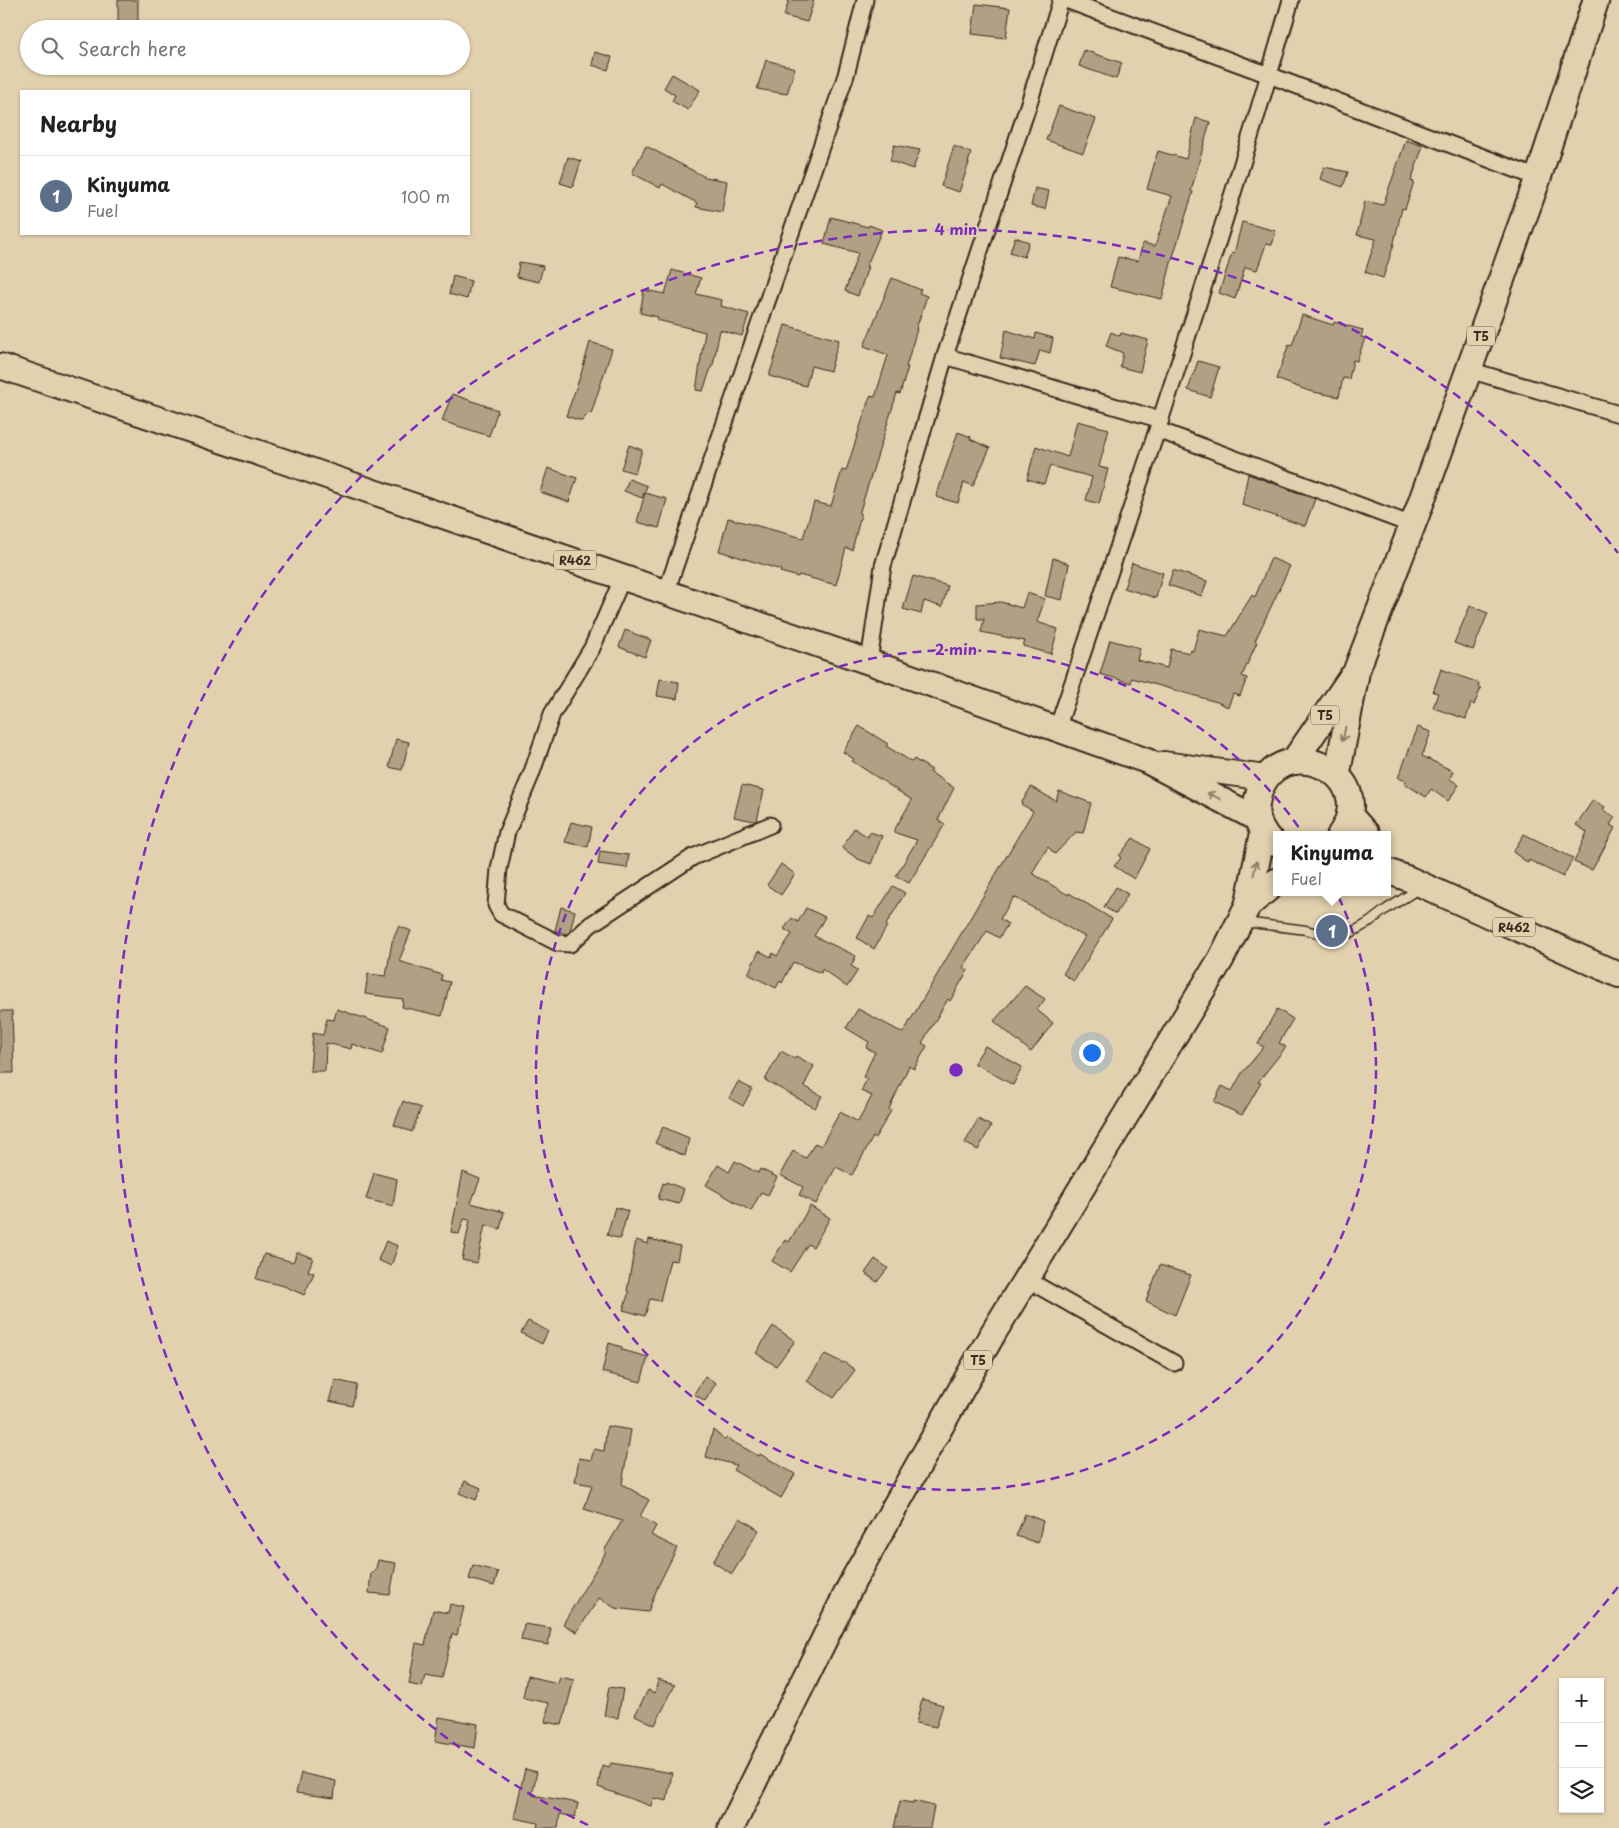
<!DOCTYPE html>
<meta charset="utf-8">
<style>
:root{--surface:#fff;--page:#f6f6f6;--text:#202124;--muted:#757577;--line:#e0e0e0;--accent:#0b8043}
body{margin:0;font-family:"Playpen Sans",sans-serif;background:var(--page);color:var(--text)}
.controls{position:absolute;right:15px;bottom:15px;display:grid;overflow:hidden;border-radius:0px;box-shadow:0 1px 4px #0004}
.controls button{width:45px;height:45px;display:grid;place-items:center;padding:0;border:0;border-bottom:1px solid var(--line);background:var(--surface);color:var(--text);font:25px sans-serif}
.you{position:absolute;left:1091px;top:1052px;width:18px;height:18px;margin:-12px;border:4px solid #fff;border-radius:50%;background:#1a73e8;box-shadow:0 0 0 8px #1a73e833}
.badge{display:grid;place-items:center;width:32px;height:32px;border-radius:50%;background:var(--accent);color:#fff;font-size:16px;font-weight:700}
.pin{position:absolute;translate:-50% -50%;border:2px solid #fff;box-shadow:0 1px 5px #0006}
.popup{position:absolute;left:1273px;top:831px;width:118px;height:65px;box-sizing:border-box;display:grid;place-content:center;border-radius:0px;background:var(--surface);filter:drop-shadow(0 1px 4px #0005);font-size:16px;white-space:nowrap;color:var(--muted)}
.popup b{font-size:19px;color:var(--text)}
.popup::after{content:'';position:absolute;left:50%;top:100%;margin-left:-10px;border:10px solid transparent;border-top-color:var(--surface)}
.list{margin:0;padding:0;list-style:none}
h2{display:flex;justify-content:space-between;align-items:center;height:65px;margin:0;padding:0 20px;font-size:21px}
h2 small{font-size:16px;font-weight:400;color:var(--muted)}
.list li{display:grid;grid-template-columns:32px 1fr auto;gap:15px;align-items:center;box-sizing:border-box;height:80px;padding:0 20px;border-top:1px solid var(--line)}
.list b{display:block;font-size:19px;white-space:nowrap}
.list p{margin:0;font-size:16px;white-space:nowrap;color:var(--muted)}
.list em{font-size:16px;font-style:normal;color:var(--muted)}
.icon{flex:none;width:28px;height:28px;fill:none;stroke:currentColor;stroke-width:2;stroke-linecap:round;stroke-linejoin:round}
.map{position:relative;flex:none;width:1619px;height:1828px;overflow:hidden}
.search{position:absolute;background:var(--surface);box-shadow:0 1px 4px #0004;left:20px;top:20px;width:450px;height:55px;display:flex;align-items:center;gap:12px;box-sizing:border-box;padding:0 18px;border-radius:28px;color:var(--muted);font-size:19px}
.panel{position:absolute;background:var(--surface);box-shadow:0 1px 4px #0004;left:20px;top:90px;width:450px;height:145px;border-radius:0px}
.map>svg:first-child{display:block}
.building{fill:#b1a084;stroke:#3b2a1e}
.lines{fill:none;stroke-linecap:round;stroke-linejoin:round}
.service-casing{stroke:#3b2a1e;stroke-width:11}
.minor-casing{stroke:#3b2a1e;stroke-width:19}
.primary-casing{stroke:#3b2a1e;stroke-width:28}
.trunk-casing{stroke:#3b2a1e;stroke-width:29}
.service{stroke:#e2d1ae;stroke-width:8}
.minor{stroke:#e2d1ae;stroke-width:15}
.primary{stroke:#e2d1ae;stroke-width:24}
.trunk{stroke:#e2d1ae;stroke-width:25}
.oneway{stroke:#8e7e66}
.ring{fill:none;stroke:#7b2cbf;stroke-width:2.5;stroke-dasharray:9 6}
.labels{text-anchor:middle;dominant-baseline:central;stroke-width:4.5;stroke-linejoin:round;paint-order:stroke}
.shield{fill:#e2d1ae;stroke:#6d5c49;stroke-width:1}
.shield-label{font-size:12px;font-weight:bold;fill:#3b2a1e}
.centre{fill:#7b2cbf;stroke:#e2d1ae;stroke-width:2.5}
.ring-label{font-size:15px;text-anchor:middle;font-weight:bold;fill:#7b2cbf;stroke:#e2d1ae;stroke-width:4.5;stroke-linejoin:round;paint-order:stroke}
</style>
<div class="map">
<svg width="1619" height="1828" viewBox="0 0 1619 1828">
<rect width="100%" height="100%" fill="#e2d1ae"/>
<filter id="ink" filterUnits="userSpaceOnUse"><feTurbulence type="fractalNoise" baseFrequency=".02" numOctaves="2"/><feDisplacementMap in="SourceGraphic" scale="10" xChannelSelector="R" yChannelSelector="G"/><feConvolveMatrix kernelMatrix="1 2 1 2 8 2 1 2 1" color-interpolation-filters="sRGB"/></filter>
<g filter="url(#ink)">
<g class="building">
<rect x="118" y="0" width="20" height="29"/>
<path d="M789,0H814L807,22L784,16Z"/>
<path d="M976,4L1010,8L1006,38L972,34Z"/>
<path d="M1084,50L1122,63L1116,79L1079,66Z"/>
<path d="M595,52L612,57L608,70L592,65Z"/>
<path d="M766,60L795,68L787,94L757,89Z"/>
<path d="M672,74L700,90L688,110L672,101L675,95L664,88Z"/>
<path d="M1059,106L1096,119L1083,153L1046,140Z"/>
<path d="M1196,118L1210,122L1191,191L1193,192L1171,263L1162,299L1110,287L1118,257L1138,261L1143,243L1155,246L1172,196L1147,189L1158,151L1186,159Z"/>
<path d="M1406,140L1423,146L1411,181L1414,182L1405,209L1402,208L1393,247L1383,278L1365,272L1376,239L1357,235L1365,201L1383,205Z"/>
<path d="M894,145L920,150L913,169L890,161Z"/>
<path d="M646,146L705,177L727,181L722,212L696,207L697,203L662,184L660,188L632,173Z"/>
<path d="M954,146L971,153L968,163H969L959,192L941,186Z"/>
<path d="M568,157L581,161L573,187L560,183Z"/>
<path d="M1324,167L1348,172L1343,187L1320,179Z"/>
<path d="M1035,188L1049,191L1045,209L1031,206Z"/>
<path d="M831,217L868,227L869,225L882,230L866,267H868L858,296L845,291L858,253L824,244Z"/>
<path d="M1242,222L1276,231L1272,245L1266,244L1257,270L1245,267L1235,299L1219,293L1232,253L1234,254Z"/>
<path d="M1015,237L1029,242L1024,257L1010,252Z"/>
<path d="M519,262L543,266L539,282L517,277Z"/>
<path d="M672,270L701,278L696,294L722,300L721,306L749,314L742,336L720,330L713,365H712L703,391L696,390L705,332L657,320L658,317L640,313L644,290L665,294Z"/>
<path d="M453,276L471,281L467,299L449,294Z"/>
<path d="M892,278L921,290L919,293L927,296L916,329H917L906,367H908L900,394L897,393L859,514L861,515L852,550L846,548L836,585L799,575L798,577L780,572L781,570L719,551L728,518L803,538L814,502L831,506L842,470L846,471L870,396L875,397L888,355L864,346Z"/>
<path d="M1302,315L1333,325L1334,322L1363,330L1361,337L1365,338L1357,361L1353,360L1349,379L1343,378L1339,397L1309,391L1276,379L1289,344L1292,345Z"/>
<path d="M785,325L839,340L830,371L811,366L806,386L769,376Z"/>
<path d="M1006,330L1035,339L1036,333L1053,338L1050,353L1040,350L1035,366L1000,358Z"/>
<path d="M1111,332L1120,336L1121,333L1148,340L1140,372L1120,367L1123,353L1106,346Z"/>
<path d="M590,342L612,349L591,414L588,413L582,421L566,416L581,374Z"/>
<path d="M1198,361L1219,367L1210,397L1188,390Z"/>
<path d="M452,394L498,410L489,436L442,421Z"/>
<path d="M1077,421L1109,429L1099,467L1108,469L1099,504L1086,500L1092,477L1050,466L1044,484L1027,479L1036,446L1068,457Z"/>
<path d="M958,432L971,437L970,439L990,448L973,486L964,482L958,503L936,497Z"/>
<path d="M629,445L642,450L635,473L621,469Z"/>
<path d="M548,468L577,478L569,502L540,492Z"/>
<path d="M1248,474L1315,499L1305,526L1242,505Z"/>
<path d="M629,479L647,486L642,498L624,491Z"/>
<path d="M645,493L667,499L659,528L637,522Z"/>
<path d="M1053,558L1069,564L1062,600L1045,596Z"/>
<path d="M1271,558L1290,566L1255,641L1257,642L1242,676L1247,678L1240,696L1233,694L1228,707L1217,702L1132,678L1131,683L1100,674L1110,640L1140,648L1137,660L1167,668L1171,649L1190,653L1191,650L1193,651L1199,629L1227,636L1252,595L1255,597Z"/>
<path d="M1132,563L1163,573L1156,598L1124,588Z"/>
<path d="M1173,570L1207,581L1202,596L1168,585Z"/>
<path d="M913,576L948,586L942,607L924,601L921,614L903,609Z"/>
<path d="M1027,593L1045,599L1037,622L1058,629L1051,654L1023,646L1025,641L981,632L984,619H977V604L1001,602L1022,608Z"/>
<path d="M1470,606L1488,613L1473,650L1454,643Z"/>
<path d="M625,630L651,640L645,657L619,647Z"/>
<path d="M1441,669L1479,683L1478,687L1481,688L1474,705L1471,703L1466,719L1433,708L1438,693L1433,692Z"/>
<path d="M660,679L679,682L677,699L657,696Z"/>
<path d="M859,726L888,744L886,746L912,762L914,759L932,770L930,772L954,788L938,820L945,824L909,883L896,876L917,840L893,832L912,800L852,761L854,759L843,752Z"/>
<path d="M1418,727L1431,732L1422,756L1453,771L1450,779L1459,785L1448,801L1431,789L1426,797L1404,783L1406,781L1398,778Z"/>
<path d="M396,739L409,742L402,770L389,767Z"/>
<path d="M742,785L764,790L757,820L754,821L734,817Z"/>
<path d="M1031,787L1056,801L1059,791L1091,803L1083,833L1076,832L1055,854L1048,847L1032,873L1068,895L1069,893L1112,919L1074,981L1063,974L1085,937L1014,897L1000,919L1008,924L999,938L987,931L963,968L968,970L950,1001L948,999L922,1043L927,1046L914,1069L909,1066L889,1109L891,1111L875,1138L873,1137L852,1175L836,1167L816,1204L799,1195L803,1187L780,1175L793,1151L806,1158L815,1143L821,1146L840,1112L858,1122L872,1096L861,1091L867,1079L863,1077L875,1052L866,1048L869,1042L846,1028L858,1009L903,1033L1033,811L1021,804Z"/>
<path d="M1593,800L1605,807L1603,810L1615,817L1610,825L1615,828L1592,870L1574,862L1587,832L1576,825Z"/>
<path d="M571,822L592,827L588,847L565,842Z"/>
<path d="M854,828L868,837L870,832L882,836L871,864L858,859L842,848Z"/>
<path d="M1524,834L1573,858L1563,877L1529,860L1528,863L1513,852Z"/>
<path d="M1133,838L1150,849L1134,879L1114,866L1121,858L1119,856Z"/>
<path d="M600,851L629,855L627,868L598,864Z"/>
<path d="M781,864L795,874L781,895L767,885Z"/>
<path d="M893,886L905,893L886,925L887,926L874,949L857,938L869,916L873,918Z"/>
<path d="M1116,887L1128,894L1116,914L1104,907Z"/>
<path d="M561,907L575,911L570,932L567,934L555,931Z"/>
<path d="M806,908L825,917L814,936L856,956L851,966L858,970L847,987L822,969L821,973L793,962L782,983L780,981L776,988L748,974L759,951L771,957L773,953L777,956L792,934L784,929L792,918L798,922Z"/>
<path d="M399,926L411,931L399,961L442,975L441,980L450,982L442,1016L402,1007L403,999L365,994L368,974L386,976L392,942Z"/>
<path d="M1025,986L1045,999L1037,1010L1053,1023L1031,1052L994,1021Z"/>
<path d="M337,1009L390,1027L382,1054L352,1044L351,1049L326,1043L325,1071H310L313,1033L323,1035L327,1019L334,1020Z"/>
<path d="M1277,1009L1293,1019L1279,1043L1286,1047L1258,1082L1261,1083L1242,1115L1214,1102L1222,1086L1232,1091L1242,1073L1264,1047L1258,1044Z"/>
<path d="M0,1011H12L14,1073H0Z"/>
<path d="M985,1046L1022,1067L1013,1085L974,1063Z"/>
<path d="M781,1051L795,1059L796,1056L814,1066L804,1086L822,1096L815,1108L765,1080Z"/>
<path d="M738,1082L752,1089L743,1106L729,1098Z"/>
<path d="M403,1101L421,1108L412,1132L394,1125Z"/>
<path d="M978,1119L991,1126L978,1150L965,1143Z"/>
<path d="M663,1127L689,1138L685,1156L655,1143Z"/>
<path d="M735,1161L758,1173L760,1169L777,1177L768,1195L761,1192L751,1211L706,1185L718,1165L729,1172Z"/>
<path d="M463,1172L480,1179L471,1203L504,1212L500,1229L485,1225L477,1263L462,1260L470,1220L464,1219L459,1234L451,1232Z"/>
<path d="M374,1173L397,1179L393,1206L366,1199Z"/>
<path d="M666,1182L684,1189L679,1204L658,1199L663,1183L665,1184Z"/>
<path d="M810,1206L830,1218L813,1247L808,1244L790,1272L772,1261L785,1240L789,1242Z"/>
<path d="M615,1207L628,1211L620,1239L607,1235Z"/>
<path d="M649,1239L680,1246L677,1261L670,1260L660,1301L650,1299L645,1316L623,1310L629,1292L627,1291L636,1240L648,1244Z"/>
<path d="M386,1241L398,1246L391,1266L378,1260Z"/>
<path d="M297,1252L313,1258L308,1271L314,1273L304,1295L284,1286L256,1279L264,1254L293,1262Z"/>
<path d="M875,1259L888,1268L877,1282L865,1273Z"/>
<path d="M1160,1265L1191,1275L1175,1315L1146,1301Z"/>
<path d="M528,1321L548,1331L542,1344L521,1333Z"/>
<path d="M773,1326L795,1341L776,1366L756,1353Z"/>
<path d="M609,1343L622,1347V1350L648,1357L641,1382L602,1372Z"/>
<path d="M825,1354L843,1363L844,1362L855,1370L834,1398L807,1381Z"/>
<path d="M705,1376L716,1383L705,1401L694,1394Z"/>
<path d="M335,1380L357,1385L352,1406L329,1401Z"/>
<path d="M607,1426L631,1430L622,1484L649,1500L640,1516L656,1526L651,1535L677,1548L658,1586L648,1612L615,1608L599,1598L577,1632L563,1624L606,1552L604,1551L622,1521L584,1509L592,1485L575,1482L579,1458L591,1460L594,1449L604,1451Z"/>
<path d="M713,1430L725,1440L726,1438L759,1456L760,1454L795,1474L781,1498L733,1470L736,1465L706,1457Z"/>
<path d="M465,1481L481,1488L476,1500L459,1493Z"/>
<path d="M1025,1514L1043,1521L1038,1543L1016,1536Z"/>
<path d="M740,1518L759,1530L732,1574L713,1562Z"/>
<path d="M378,1560L396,1563L390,1595L369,1593L371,1572H375Z"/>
<path d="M473,1565L498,1572L494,1586L469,1579Z"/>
<path d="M450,1604L464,1607L457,1635L452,1634L442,1678L425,1675L422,1687L409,1684L416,1643L425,1645L433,1610L448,1613Z"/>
<path d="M524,1624L551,1628L548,1645L521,1640Z"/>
<path d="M527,1676L558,1683L560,1676L574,1679L562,1725L545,1722L549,1703L523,1698Z"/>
<path d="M658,1680L675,1685L655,1725L635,1715L648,1690L655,1693Z"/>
<path d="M609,1687L623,1689L618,1718L604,1716Z"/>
<path d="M922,1699L943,1705L936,1727L916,1723Z"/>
<path d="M439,1717L478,1724L475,1748L435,1741Z"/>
<path d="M611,1763L672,1773L667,1801L653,1798L651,1806L598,1787L602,1765L609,1767Z"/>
<path d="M525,1769L537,1772L532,1795L578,1803L575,1817L560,1814L558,1828H537L538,1823L514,1818Z"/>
<path d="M301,1773L336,1781L334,1798L296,1793Z"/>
<path d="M900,1801L913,1803V1801L934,1806L930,1828H894Z"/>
</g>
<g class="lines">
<g class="service-casing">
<path id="service" d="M1244,922L1306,930L1327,936L1351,933L1368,923L1385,910L1420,888"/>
</g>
<g class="minor-casing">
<g id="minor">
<path d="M1066,0L1269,75L1538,178"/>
<path d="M945,356L1161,420"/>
<path d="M1469,370L1619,414"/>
<path d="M1158,430L1412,525"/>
<path d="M623,577L592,648L552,714L531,775L507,832L499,869L496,905L501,914L558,943L570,944L590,925L693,857L770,825"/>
<path d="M666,592L846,75L865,0"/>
<path d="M869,662L883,566L945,356L1029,103L1061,0"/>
<path d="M1057,729C1139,487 1220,245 1291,0"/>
<path d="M1026,1279L1174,1363"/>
</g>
</g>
<g class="primary-casing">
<g id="primary">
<path d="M0,366L283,461L869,662L1057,729L1147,761L1257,819"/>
<path d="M1164,764L1266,778"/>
<path d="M1349,814L1368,835"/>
<path d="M1387,871L1409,879L1619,975"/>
</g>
</g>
<g class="trunk-casing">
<g id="trunk">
<path d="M1294,761L1351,678"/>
<path d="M1337,775L1357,669L1419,508L1538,178L1596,0"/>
<path d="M1273,843C1261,833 1254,817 1257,801C1271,724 1385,771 1340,835"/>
<path d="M1248,905L1277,881"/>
<path d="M731,1828L854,1579L992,1335L1221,959L1248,905L1263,831"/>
</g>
</g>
<use href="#service" class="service"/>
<use href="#minor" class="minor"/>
<use href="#primary" class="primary"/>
<use href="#trunk" class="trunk"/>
</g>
<defs><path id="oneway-shaft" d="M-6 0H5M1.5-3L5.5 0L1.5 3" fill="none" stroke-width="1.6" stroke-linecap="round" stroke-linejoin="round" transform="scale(1.25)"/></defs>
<g class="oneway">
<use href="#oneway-shaft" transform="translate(1344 734) rotate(101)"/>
<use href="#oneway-shaft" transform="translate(1214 796) rotate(-153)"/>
<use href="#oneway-shaft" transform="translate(1255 868) rotate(-79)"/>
</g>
</g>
<g class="ring">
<circle cx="956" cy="1070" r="420"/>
<path d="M1618 1587A840 840 0 0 1 1324 1825M588 1825A840 840 0 1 1 1618 553"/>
</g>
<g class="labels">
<g class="shield">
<rect x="1467" y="326.5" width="28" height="19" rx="4"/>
<rect x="554" y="550.5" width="42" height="19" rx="4"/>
<rect x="1311" y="705.5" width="28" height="19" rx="4"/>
<rect x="1493" y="917.5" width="42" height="19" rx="4"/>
<rect x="964" y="1350.5" width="28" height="19" rx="4"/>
</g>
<g class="shield-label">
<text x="1481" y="336">T5</text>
<text x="575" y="560">R462</text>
<text x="1325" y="715">T5</text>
<text x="1514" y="927">R462</text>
<text x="978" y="1360">T5</text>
</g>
</g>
<circle cx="956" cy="1070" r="8" class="centre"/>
<g class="ring-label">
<text x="956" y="235">4 min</text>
<text x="956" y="655">2 min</text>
</g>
</svg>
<div class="controls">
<button>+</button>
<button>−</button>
<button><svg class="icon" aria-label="layers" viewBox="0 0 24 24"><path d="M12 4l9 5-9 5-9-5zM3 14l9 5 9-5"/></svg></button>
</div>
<div class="you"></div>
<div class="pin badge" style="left:1332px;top:931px;background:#5c6f8a">1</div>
<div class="popup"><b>Kinyuma</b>Fuel</div>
<div class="search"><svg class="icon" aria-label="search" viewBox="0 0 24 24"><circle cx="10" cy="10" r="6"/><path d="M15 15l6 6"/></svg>Search here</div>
<section class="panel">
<h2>Nearby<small></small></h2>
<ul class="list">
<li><span class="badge" style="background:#5c6f8a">1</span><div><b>Kinyuma</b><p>Fuel</p></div><em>100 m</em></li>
</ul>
</section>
</div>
